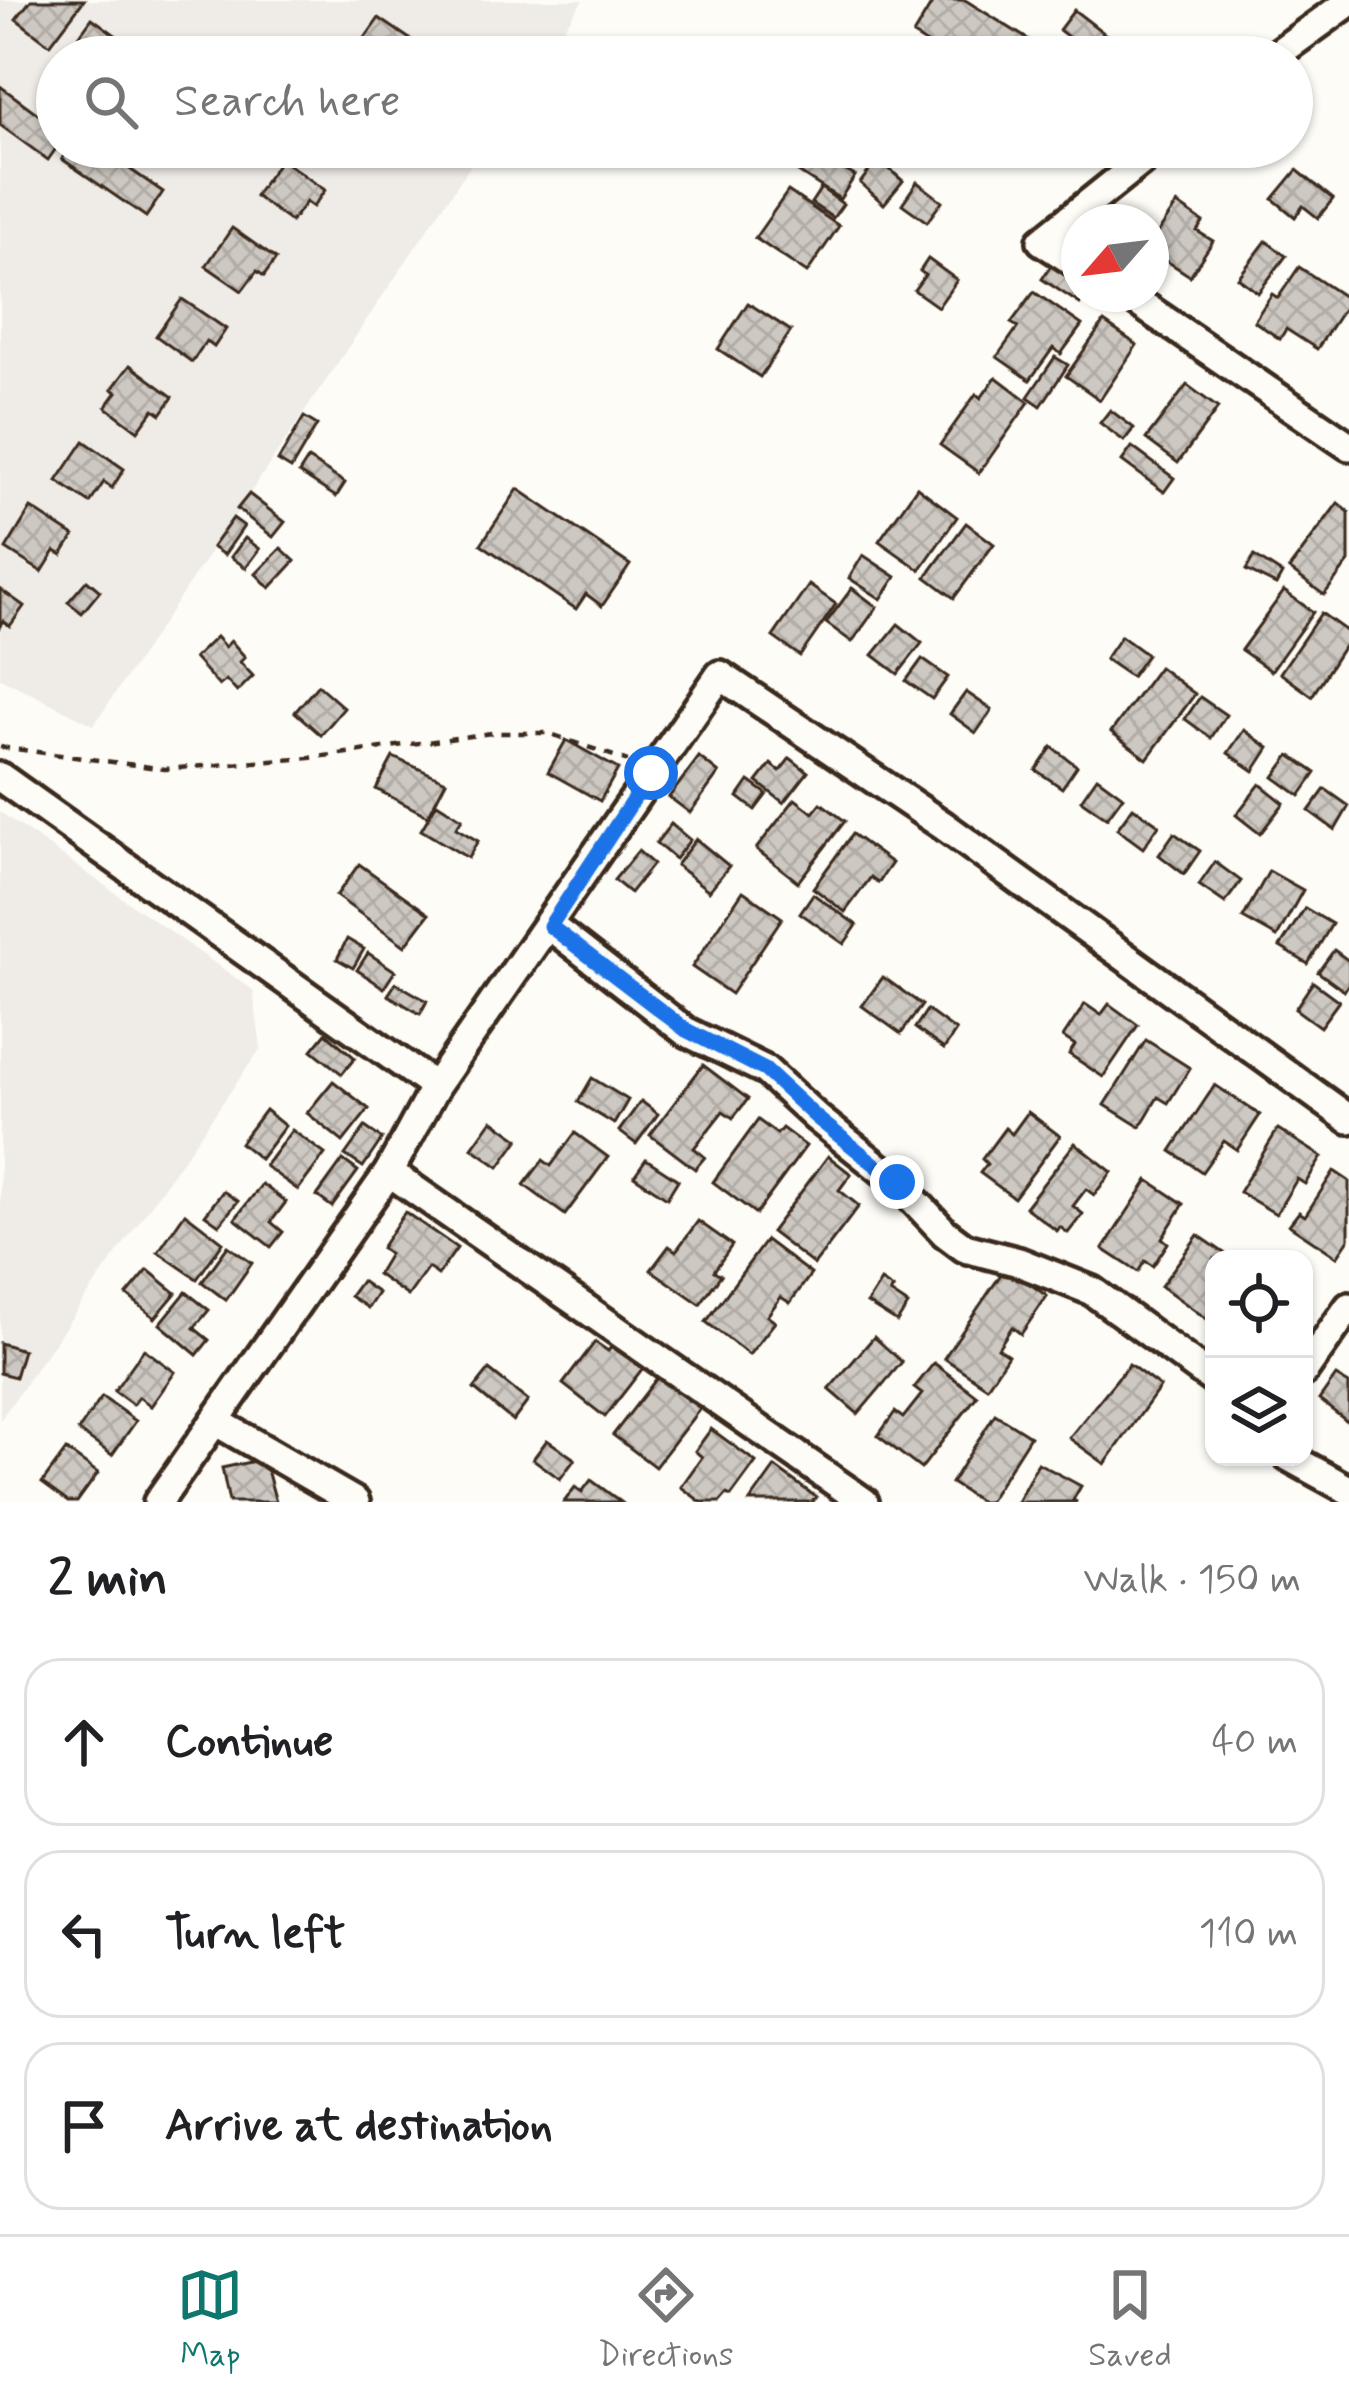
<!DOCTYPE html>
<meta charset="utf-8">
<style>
:root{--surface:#fff;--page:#f6f6f6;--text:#202124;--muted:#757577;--line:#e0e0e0;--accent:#0f766e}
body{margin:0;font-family:Mynerve,sans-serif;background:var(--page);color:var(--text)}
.controls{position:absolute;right:36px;bottom:36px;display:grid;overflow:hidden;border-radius:24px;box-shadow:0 3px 9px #0004}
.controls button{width:108px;height:108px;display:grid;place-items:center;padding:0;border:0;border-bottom:3px solid var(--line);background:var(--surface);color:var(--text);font:60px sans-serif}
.compass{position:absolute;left:1061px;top:204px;width:108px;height:108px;border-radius:50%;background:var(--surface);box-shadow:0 3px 9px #0004;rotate:242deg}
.stop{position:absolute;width:36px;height:36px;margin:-27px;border:9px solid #1a73e8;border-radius:50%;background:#fff}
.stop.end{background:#1a73e8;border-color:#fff;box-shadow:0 3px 12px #0008}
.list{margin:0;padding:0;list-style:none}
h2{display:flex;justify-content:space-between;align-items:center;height:156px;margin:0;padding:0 48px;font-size:51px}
h2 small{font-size:39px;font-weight:400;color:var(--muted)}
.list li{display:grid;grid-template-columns:78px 1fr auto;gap:36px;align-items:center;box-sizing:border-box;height:168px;margin:0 24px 24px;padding:0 24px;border:3px solid var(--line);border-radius:36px}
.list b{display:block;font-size:45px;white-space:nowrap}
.list em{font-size:39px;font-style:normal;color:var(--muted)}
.icon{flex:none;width:66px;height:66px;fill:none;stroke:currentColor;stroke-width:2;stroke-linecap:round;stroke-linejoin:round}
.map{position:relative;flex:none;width:1349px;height:1502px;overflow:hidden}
.search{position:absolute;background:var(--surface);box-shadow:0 3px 9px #0004;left:36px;right:36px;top:36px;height:132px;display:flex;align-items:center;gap:30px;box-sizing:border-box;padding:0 42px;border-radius:66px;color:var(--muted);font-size:45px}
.sheet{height:732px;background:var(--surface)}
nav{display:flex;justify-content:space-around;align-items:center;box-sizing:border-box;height:168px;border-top:3px solid var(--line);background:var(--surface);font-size:33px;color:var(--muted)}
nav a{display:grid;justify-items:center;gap:6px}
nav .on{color:var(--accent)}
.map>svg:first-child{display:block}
.built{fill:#efece7}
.building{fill:url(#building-cross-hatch);stroke:#3b2a1e;stroke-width:3}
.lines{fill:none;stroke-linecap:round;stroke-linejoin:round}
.minor-casing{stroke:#3b2a1e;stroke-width:36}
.path{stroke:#3b2a1e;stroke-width:4.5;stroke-dasharray:9 9;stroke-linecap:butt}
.minor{stroke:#fdfcf7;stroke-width:27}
.route{stroke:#1a73e8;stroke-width:15}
</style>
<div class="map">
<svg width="1349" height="1502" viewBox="0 0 1349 1502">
<defs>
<pattern id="building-cross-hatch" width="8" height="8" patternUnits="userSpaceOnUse" patternTransform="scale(3)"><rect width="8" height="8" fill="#cdc8c2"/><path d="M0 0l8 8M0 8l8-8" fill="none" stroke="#b1aca6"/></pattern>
</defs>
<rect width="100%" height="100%" fill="#fdfcf7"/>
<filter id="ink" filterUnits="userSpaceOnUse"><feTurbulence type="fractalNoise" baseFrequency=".00833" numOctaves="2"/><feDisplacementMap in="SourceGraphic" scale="24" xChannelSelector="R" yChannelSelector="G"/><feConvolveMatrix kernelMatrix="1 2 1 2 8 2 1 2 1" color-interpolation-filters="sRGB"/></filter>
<g filter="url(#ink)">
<g class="built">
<path d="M0,0H583L544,57H57V147H483L94,725L0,678Z"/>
<path d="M0,812L253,990L261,1048L0,1420Z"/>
</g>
<g class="building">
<path d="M31,0H84L50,45L16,19Z"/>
<path d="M934,0H965L1034,43L1026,57H948L913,35Z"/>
<path d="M1074,10L1109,37L1094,57L1059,30Z"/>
<path d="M92,18L121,39L108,57H64Z"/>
<path d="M379,18L423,48L417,57L353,55Z"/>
<path d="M0,86L57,128V147L48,160L0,125Z"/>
<path d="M70,147H98L163,192L146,217L62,159Z"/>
<path d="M805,147L855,176L840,199L792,168Z"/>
<path d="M281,159L325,190L313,207L306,202L291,222L255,196Z"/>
<path d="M878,159L903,181L884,204L860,183Z"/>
<path d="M1297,170L1333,199L1318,218L1303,206L1295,217L1273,199Z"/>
<path d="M917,182L942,201L927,222L902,204Z"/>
<path d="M821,188L843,204L833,218L811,203Z"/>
<path d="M788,191L839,226L807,273L755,238Z"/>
<path d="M1177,204L1203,222L1197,231L1213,241L1190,276L1151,251V243Z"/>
<path d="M232,228L276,259L264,276L257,271L242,291L206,266Z"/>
<path d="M1266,241L1286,256L1258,293L1238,278Z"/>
<path d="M928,259L957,280L938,307L914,290L925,275L920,271Z"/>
<path d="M1054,261L1079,278V294H1086L1080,304L1042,279Z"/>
<path d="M1299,267L1349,300L1317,349L1286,329L1280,339L1254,321L1272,294L1278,298Z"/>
<path d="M1034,292L1082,325L1061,354L1053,348L1030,380L997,357L1018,327L1011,323Z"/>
<path d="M182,299L226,329L214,347L206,341L192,362L156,336Z"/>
<path d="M748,303L791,331L760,377L718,349Z"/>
<path d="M1104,322L1137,345L1100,400L1066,376Z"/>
<path d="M1055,357L1068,365L1041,406L1028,397Z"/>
<path d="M130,365L173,397L161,414L154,409L138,431L106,407L117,392L112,389Z"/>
<path d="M996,377L1029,402L979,473L940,445L976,394L981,398Z"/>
<path d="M1187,385L1218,408L1178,463L1146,439Z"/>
<path d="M1110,410L1134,428L1124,441L1100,423Z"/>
<path d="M304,417L317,425L291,469L278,461Z"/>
<path d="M84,441L124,469L112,488L104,482L90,503L57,481Z"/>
<path d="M1132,447L1174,478L1164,492L1122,461Z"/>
<path d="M308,459L345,483L336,497L299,473Z"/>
<path d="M917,487L957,517L920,570L879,541Z"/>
<path d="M518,489L630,565L602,606L586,594L576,609L481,544Z"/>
<path d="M249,494L285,522L273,537L237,509Z"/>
<path d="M1338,503L1349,512V562L1324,595L1289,569Z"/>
<path d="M31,508L74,536L62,555L55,551L42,572L6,549Z"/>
<path d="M233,518L244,526L224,555L212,547Z"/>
<path d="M966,523L994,544L954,598L926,577Z"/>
<path d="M245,538L260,549L246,568L231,557Z"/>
<path d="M281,548L295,561L270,588L256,574Z"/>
<path d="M863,555L896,577L881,599L849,578Z"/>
<path d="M1254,556L1282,574L1276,585L1246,570Z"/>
<path d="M87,580L100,591L82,613L68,602Z"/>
<path d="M809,585L836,604L800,656L773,637Z"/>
<path d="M852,588L877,607L852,642L826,623Z"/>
<path d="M0,589L24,606L10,626L3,621L0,626Z"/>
<path d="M1284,591L1313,612L1271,671L1241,650Z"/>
<path d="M1321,613L1349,633V638L1312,696L1280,673Z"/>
<path d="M898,624L922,643L898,674L873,655Z"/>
<path d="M1121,636L1147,655L1131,677L1105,659Z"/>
<path d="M216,637L225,647L231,641L245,657L240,662L253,676L237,692L226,680L219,686L194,658Z"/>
<path d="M922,659L948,677L932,699L906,681Z"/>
<path d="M1159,667L1195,694L1147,759L1111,732Z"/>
<path d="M318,685L344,708L321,735L295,712Z"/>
<path d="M966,692L992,710L976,733L950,714Z"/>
<path d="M1200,697L1226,715L1211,738L1185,719Z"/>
<path d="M1244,730L1269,748L1254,771L1228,753Z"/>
<path d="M566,740L618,769L600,801L548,772Z"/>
<path d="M1052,747L1077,766L1062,788L1036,770Z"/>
<path d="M1290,755L1316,773L1300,796L1274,777Z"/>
<path d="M393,757L446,781L428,816L376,789Z"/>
<path d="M699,757L719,773L690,813L669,797Z"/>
<path d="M790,758L808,772L784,803L757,782L771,764L780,771Z"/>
<path d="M1097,777L1123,796L1107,818L1081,800Z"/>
<path d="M749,781L767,794L755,810L738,797Z"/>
<path d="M1260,784L1284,803L1260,834L1236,815Z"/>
<path d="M1325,789L1349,806L1335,830L1309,811Z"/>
<path d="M795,799L813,813L821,803L845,821L798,882L756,849Z"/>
<path d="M437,803L462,819L456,828L478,841L468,858L421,830Z"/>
<path d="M1133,807L1159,825L1143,848L1117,829Z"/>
<path d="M671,824L690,840L675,859L656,843Z"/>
<path d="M1174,833L1200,851L1184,874L1159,855Z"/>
<path d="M852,834L892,863L878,883L871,877L845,912L813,888Z"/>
<path d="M696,839L729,866L709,891L676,865Z"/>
<path d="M638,851L653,864L630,893L614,880Z"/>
<path d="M1215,862L1241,881L1225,903L1199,885Z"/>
<path d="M359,864L429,914L405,946L336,896Z"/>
<path d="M1269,871L1303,890L1277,937L1243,918Z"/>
<path d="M743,891L782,918L731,994L692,967Z"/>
<path d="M813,894L857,925L844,944L800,913Z"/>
<path d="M1305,908L1332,924L1308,964L1280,947Z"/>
<path d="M347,939L364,949L353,968L337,959Z"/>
<path d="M1334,950L1349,961V983L1344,991L1318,972Z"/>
<path d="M368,953L395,971L384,988L357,970Z"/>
<path d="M883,977L922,1005L901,1034L862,1006Z"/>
<path d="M1313,982L1339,1001L1320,1027L1295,1009Z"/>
<path d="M396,983L427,1001L420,1014L388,995Z"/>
<path d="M1085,1004L1101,1015L1109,1004L1138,1025L1103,1077L1069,1054L1075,1045L1063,1037Z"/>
<path d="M927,1010L956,1031L944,1049L915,1028Z"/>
<path d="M326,1033L355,1058L342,1074L312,1050Z"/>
<path d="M1146,1040L1190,1068L1168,1103L1158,1097L1140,1127L1105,1105Z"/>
<path d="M703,1065L748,1099L733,1118L723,1111L694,1148L705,1157L695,1169L650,1135Z"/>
<path d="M592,1078L628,1100L614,1124L578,1102Z"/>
<path d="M333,1081L369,1109L343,1142L307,1113Z"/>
<path d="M1215,1085L1260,1115L1237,1150L1224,1141L1202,1172L1171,1151Z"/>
<path d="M641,1101L658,1114L636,1144L619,1131Z"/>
<path d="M265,1110L285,1126L260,1159L240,1143Z"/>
<path d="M1028,1112L1060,1136L1014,1198L980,1173L987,1164L982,1159L1005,1128L1012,1134Z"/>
<path d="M492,1120L519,1139L499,1167L472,1148Z"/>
<path d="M758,1120L777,1134L782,1128L806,1146L756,1214L713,1182Z"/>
<path d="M365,1127L382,1139L363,1167L345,1155Z"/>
<path d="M1278,1129L1322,1157L1305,1184L1297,1179L1276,1214L1239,1192Z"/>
<path d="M292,1130L325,1154L298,1190L265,1166Z"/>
<path d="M575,1133L608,1157L565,1215L524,1185L543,1160L551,1166Z"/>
<path d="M1075,1143L1112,1172L1094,1195L1086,1189L1073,1206L1083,1214L1068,1233L1060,1227L1057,1231L1025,1207Z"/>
<path d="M828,1156L851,1174L839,1190L859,1206L814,1265L771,1232Z"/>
<path d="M646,1159L678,1180L667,1198L634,1176Z"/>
<path d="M343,1160L358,1171L332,1207L317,1196Z"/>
<path d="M1334,1171L1349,1181V1239L1337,1257L1289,1225L1299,1212L1305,1216Z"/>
<path d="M1148,1180L1184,1204L1162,1238L1168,1243L1153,1266L1145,1261L1138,1272L1103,1249Z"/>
<path d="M262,1184L286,1202L271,1222L283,1232L271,1247L235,1219Z"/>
<path d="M223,1191L238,1201L219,1225L205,1215Z"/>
<path d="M405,1212L457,1248L438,1275L428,1268L408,1296L377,1274L389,1254L381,1248Z"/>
<path d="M185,1213L223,1242L197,1279L158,1252Z"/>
<path d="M698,1221L732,1245L714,1271L721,1275L700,1304L651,1270L669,1246L676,1251Z"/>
<path d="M1198,1235L1227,1255L1214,1259V1318L1211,1322L1161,1286Z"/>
<path d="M766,1240L811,1274L790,1303L781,1297L767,1316L775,1322L749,1355L706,1322Z"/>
<path d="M228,1246L252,1263L226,1300L202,1282Z"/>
<path d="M1006,1267L1047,1296L1021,1334L1012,1327L998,1348L1008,1355L987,1387L944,1358Z"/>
<path d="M148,1270L176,1293L155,1318L127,1295Z"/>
<path d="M361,1281L378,1293L368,1308L350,1296Z"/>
<path d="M881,1281L893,1289L890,1293L908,1305L897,1322L867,1303Z"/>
<path d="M186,1292L209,1310L194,1328L209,1340L197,1355L160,1324Z"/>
<path d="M874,1337L902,1362L858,1414L829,1389Z"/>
<path d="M616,1341L646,1364L605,1417L563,1384L595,1342L608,1351Z"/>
<path d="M0,1343L23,1350L15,1377L0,1373Z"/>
<path d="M144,1349L175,1372L151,1406L139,1397L133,1405L114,1391Z"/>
<path d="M934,1363L977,1396L921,1469L878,1436L895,1412L903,1418L922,1394L914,1388Z"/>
<path d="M1129,1364L1160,1387L1105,1464L1069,1438Z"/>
<path d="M489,1370L528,1401L513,1421L474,1389Z"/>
<path d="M660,1374L702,1406L655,1467L613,1435Z"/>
<path d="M1336,1376L1349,1384V1423L1319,1400Z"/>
<path d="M102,1397L136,1421L112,1455L78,1431Z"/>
<path d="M995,1414L1030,1436L988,1502H981L951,1483Z"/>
<path d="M711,1429L756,1462L731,1496L727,1494L720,1502H701L681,1487L702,1457L695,1451Z"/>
<path d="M547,1440L575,1459L560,1479L533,1459Z"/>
<path d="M66,1450L98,1473L77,1502H68L42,1483Z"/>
<path d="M264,1459L276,1502H229L222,1468Z"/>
<path d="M1038,1463L1081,1486L1073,1500L1077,1502H1017Z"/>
<path d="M775,1467L816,1497L812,1502H750Z"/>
<path d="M591,1480L621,1502H564L575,1487L582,1492Z"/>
</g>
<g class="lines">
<g class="minor-casing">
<g id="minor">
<path d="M1273,57L1349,2"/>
<path d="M1079,265L1042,241L1159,147"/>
<path d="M1126,294L1349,446"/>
<path d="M0,777L435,1087L720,675L944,826L1349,1119"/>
<path d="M550,926L685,1031L765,1070L817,1118L897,1182L945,1233L965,1248L1019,1262L1092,1291L1214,1380"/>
<path d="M389,1172L864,1502"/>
<path d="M1304,1371L1349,1307"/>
<path d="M215,1421L355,1502"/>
<path d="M1289,1457L1349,1490"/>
<path d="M158,1502L389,1172L435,1087"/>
</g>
</g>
<path class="path" d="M0,747L165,769L310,758L492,733H548L628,761"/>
<use href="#minor" class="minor"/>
</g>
</g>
<g class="lines" filter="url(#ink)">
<path class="route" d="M651,773L550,926L686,1030L765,1070L817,1118L897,1182"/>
</g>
</svg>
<div class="controls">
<button><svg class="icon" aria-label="locate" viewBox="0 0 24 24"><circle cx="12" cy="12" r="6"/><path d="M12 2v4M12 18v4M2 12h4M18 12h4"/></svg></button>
<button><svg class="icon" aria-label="layers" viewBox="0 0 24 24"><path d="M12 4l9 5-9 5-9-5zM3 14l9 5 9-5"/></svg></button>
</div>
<svg class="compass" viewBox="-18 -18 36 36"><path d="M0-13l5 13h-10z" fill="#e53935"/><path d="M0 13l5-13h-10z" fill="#757577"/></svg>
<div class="stop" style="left:651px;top:773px"></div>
<div class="stop end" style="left:897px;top:1182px"></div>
<div class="search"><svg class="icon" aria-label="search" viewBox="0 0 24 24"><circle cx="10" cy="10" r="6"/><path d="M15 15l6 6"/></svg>Search here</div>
</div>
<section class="sheet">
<h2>2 min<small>Walk · 150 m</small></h2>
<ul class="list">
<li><svg class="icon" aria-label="ahead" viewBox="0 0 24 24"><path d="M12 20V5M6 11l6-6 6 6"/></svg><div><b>Continue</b></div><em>40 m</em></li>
<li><svg class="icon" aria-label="left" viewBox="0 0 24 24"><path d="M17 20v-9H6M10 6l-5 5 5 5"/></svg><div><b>Turn left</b></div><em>110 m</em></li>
<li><svg class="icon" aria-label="arrive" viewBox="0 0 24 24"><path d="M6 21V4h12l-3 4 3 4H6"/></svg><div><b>Arrive at destination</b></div></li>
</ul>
</section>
<nav>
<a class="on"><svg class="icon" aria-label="map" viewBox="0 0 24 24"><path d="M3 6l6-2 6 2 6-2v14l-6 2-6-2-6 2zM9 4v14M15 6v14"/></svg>Map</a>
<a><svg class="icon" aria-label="directions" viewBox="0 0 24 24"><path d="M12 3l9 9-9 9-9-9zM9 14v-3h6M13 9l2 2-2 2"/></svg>Directions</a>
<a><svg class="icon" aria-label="saved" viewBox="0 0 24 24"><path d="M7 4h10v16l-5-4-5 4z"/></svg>Saved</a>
</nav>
